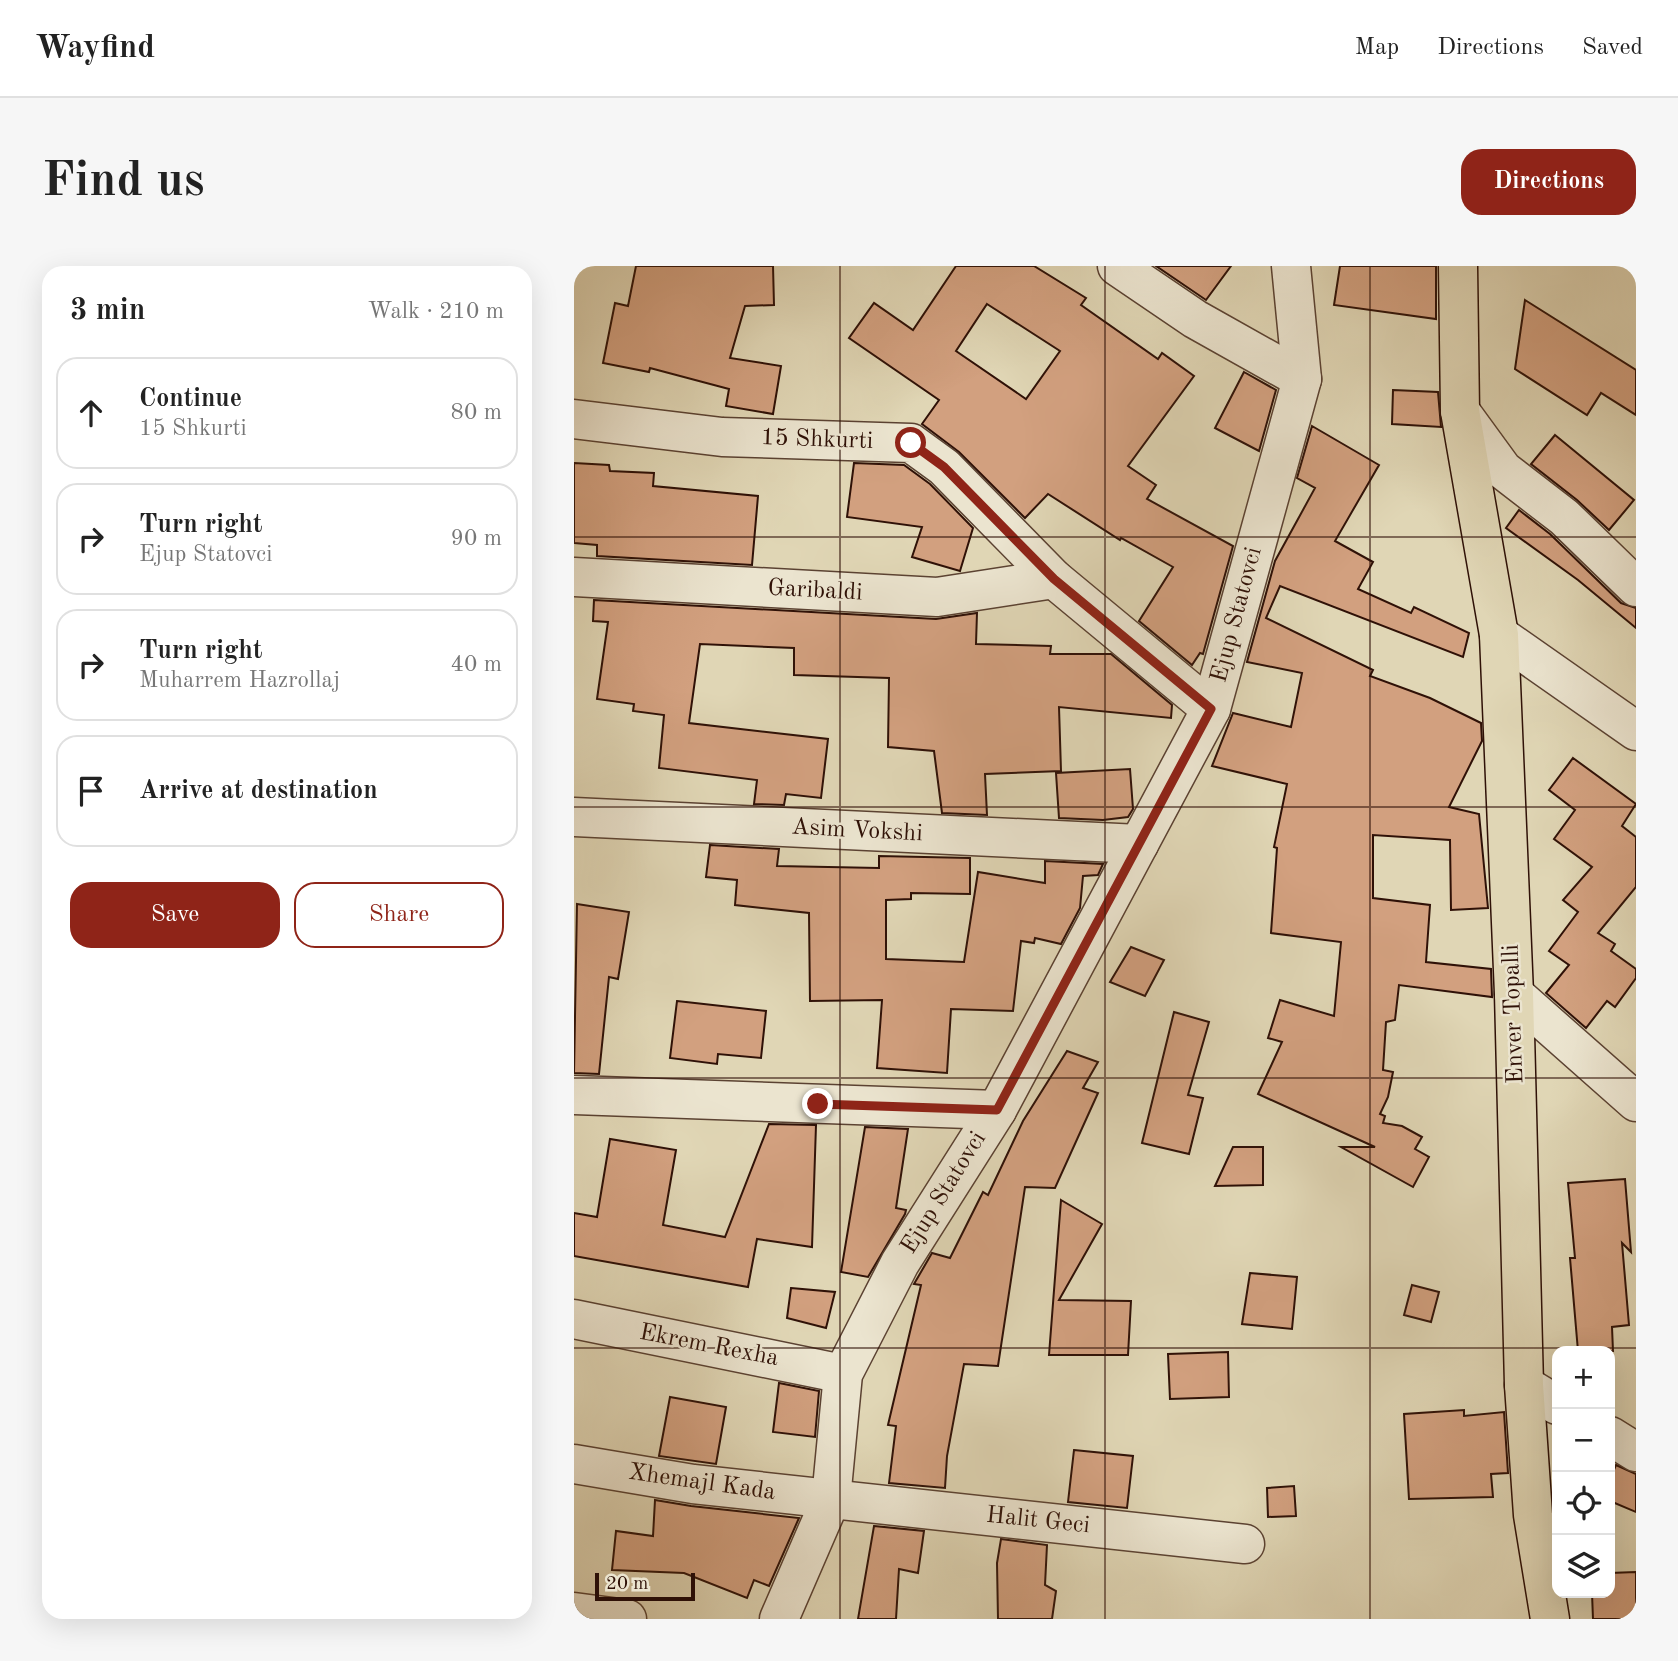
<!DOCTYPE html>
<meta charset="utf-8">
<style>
:root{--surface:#fff;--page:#f6f6f6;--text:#222;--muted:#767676;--line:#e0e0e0;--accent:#8f2418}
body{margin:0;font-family:"Old Standard TT",serif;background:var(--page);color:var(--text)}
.controls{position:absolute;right:21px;bottom:21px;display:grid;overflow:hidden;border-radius:14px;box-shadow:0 7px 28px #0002}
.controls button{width:63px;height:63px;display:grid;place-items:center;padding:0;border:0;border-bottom:2px solid var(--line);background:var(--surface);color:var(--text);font:35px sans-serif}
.scale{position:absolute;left:21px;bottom:18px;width:100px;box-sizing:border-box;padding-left:7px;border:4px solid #2f1107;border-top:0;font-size:19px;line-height:24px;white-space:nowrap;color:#2f1107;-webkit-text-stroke:5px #ebe4cf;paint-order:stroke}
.stop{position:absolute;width:21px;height:21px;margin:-16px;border:5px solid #8f2418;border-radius:50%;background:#fff}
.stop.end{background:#8f2418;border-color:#fff;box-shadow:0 2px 7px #0008}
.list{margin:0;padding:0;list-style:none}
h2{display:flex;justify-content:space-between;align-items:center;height:91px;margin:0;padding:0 28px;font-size:30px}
h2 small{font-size:23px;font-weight:400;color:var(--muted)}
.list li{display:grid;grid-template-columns:46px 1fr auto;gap:21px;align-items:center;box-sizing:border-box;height:112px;margin:0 14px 14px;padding:0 14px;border:2px solid var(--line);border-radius:21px}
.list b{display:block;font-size:26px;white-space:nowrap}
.list p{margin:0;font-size:23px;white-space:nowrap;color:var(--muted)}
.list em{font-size:23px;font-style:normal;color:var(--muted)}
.actions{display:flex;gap:14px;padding:21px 28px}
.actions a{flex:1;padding:16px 0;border:2px solid var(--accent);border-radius:21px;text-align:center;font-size:24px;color:var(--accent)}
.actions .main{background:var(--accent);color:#fff}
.icon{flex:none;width:38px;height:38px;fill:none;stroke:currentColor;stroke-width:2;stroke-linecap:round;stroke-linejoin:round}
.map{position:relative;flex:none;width:1062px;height:1353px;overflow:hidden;border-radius:21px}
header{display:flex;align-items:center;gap:42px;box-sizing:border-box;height:98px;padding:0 35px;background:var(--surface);border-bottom:2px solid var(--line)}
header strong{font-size:33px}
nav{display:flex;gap:38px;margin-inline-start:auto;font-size:24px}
.intro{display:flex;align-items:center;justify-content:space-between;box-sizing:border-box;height:168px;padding:0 42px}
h1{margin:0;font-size:49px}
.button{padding:18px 32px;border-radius:21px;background:var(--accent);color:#fff;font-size:24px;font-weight:700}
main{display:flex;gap:42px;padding:0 42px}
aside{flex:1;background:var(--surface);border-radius:21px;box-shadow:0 7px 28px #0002}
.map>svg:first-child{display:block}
.building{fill:#d2a07f;stroke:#2f1107;stroke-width:2;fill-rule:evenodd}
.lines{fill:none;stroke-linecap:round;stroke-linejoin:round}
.minor-casing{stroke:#5b4232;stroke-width:41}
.major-casing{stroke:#2f1107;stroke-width:41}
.minor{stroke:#ebe4cf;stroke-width:38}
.major{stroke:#e0d6b5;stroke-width:38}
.route{stroke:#8f2418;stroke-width:9}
.grid{fill:none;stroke:#2f1107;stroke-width:2;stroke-opacity:0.55}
.labels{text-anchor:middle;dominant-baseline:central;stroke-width:5;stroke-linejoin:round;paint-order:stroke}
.street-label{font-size:24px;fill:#2f1107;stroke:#ebe4cf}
</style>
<header>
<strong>Wayfind</strong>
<nav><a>Map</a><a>Directions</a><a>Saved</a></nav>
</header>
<div class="intro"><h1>Find us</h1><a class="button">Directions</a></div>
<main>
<aside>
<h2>3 min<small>Walk · 210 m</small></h2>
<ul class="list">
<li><svg class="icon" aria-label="ahead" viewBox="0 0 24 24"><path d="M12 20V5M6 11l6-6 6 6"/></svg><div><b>Continue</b><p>15 Shkurti</p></div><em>80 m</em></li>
<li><svg class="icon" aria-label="right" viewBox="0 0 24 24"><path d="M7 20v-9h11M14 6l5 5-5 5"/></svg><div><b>Turn right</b><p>Ejup Statovci</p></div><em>90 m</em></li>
<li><svg class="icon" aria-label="right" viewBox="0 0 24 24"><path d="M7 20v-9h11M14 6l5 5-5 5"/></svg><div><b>Turn right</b><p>Muharrem Hazrollaj</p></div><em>40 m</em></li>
<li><svg class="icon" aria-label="arrive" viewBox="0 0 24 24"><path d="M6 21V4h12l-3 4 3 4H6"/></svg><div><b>Arrive at destination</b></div></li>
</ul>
<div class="actions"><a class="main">Save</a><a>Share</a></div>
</aside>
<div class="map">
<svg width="1062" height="1353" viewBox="0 0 1062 1353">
<rect width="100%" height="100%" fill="#e0d6b5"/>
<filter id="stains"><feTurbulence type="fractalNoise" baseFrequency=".00286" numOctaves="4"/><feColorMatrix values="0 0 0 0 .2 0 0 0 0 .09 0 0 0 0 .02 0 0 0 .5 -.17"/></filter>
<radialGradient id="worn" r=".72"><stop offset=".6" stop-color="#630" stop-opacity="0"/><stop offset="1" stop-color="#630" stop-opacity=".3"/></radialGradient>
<g class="building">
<path d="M62,0H199L200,39L171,40L156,92L207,100L199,148L152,140L155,123L76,102L75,106L29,97L41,37L54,40Z"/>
<path d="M382,0H460L512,32L507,39L584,93L588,87L620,110L554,200L582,219L573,233L659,280L629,388L626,387L618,399L565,355L599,301L547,272L546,274L474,228L451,252L385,186L348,158L365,134L275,72L300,37L339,64ZM413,38L486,85L452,133L382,85Z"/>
<path d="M582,0H657L632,34Z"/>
<path d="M766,0H862V53L760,39Z"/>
<path d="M951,34L1062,104V149L1027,127L1013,149L941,103Z"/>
<path d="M670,106L702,124L685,185L641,162Z"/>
<path d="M819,124L864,126L867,161L818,158Z"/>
<path d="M738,160L805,199L761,275L799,296L784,323L837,347L840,341L895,367L889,391L706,320L692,352L799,404L796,410L856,432L907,457L908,475L875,541L905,548L914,642L877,644L876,574L799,569V632L856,639L852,696L917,703L918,731L825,719L821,754L812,756L809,804L819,806L814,831L806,848L811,850L809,857L828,860L848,871L841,883L855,891L839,921L767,881H801L684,828L708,776L694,772L706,734L760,750L767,676L697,667L703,582L700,581L713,518L638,500L659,447L717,461L728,407L673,396L701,295L741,222L723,212Z"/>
<path d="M981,169L1060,234L1035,264L1003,234L957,198Z"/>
<path d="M0,197L35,199L36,205L80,207L79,220L184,230L178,299L23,290V279L0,277Z"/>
<path d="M280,197L330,199L356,218L399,262L386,305L338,291L348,261L273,251Z"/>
<path d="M945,244L976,268L1047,337L1062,342V362L1004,314L932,262Z"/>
<path d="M20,334L362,353L403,347L402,378L477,380L476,388H537L598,439L597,452L485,441L487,505L411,508L413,549L368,547L360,485L314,481L315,412L220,409V382L126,378L115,457L254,473L247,532L212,528L210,539L180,538L183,514L85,502L90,449L59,445L60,438L23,433L34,356L19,355Z"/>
<path d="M999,492L1062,538L1048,560L1062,571V621L1024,667L1041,678L1037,685L1062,703V712L1041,741L1033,735L1012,762L972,727L995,699L975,685L1004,646L989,634L1018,601L980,573L1001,544L975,524Z"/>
<path d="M556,503L559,543L554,551L529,554L485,552L482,507Z"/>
<path d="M136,579L205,583L203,600L305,602V590L396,592V628L337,627V633L312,634V693L390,696L404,606L471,617V595L529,598L524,609L509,610L506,642L487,678L461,672L460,677L447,675L439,745L377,743L373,807L303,802L308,734L236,735L235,647L161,639L163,614L132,611Z"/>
<path d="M3,638L55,646L44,713L35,711L25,808L0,807Z"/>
<path d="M557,681L590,694L571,730L536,716Z"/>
<path d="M103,735L192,745L187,792L144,788L143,798L96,792Z"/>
<path d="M600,746L635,756L614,829L629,832L615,888L568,877Z"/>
<path d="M493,785L524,796L509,822L524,827L481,922L451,921L424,1100L390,1098L373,1190L371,1222L315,1217L322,1160L314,1159L347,1019L340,1018L358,987L376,992L409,926L414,929L449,855Z"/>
<path d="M195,858L242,859L238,981L183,973L174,1021L0,990V947L23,951L36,873L102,884L89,959L151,971Z"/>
<path d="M291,861L334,863L322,942L332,944L331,948L294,1011L267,1006Z"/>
<path d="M659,881H689V919L641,920Z"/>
<path d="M1051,913L1057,986L1048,977L1055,1059L1038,1061L1039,1085H1004L996,992H1001L994,917Z"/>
<path d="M487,934L528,958L485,1034L557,1035L554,1089H475Z"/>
<path d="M676,1007L723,1011L718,1063L668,1058Z"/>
<path d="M838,1019L865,1026L857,1056L830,1049Z"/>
<path d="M217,1022L261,1026L252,1062L213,1052Z"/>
<path d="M654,1086L655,1131L596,1133L594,1088Z"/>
<path d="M205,1117L245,1125L241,1171L199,1166Z"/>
<path d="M96,1131L152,1141L142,1198L85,1190Z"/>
<path d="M890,1144V1150L930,1146L934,1207L917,1208L919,1231L835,1233L830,1148Z"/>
<path d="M500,1184L559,1190L553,1242L494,1236Z"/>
<path d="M1042,1199L1062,1208V1246L1036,1235V1213Z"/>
<path d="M720,1220L722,1250L694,1251L693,1222Z"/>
<path d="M81,1234L117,1240L225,1252L195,1320L180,1314L173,1332L110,1307L38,1304L42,1265L79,1270Z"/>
<path d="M300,1260L350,1265L344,1307L325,1303L322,1353H284Z"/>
<path d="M427,1273L473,1279L471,1319L482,1325L478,1353H424L423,1297Z"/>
<path d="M1062,1306V1353H1019L1018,1327H1036V1307Z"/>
</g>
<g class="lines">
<g class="minor-casing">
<g id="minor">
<path d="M543,0L621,53L728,113"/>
<path d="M886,145L929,204L990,251L1062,321"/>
<path d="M0,153L148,171L337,177L370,201L480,313L637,443"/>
<path d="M0,311L363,331L480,313"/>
<path d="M925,369L1062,465"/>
<path d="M0,551L565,578"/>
<path d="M940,728L1062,836"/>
<path d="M0,829L423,844"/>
<path d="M0,1053L269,1108"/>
<path d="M950,1119L983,1139"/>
<path d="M1036,1170L1062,1186"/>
<path d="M0,1198L119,1218L671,1278"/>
<path d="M0,1346L53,1353"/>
<path d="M205,1353L257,1233L269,1108L326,997L423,844L637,443L728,113L717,0"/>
</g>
</g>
<g class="major-casing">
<path id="major" d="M884,0L886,145L925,369L940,728L950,1119L959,1249L976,1353"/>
</g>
<use href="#minor" class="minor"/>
<use href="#major" class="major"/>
</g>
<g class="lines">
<path class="route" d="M244,838L423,844L637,443L480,313L370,201L337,177"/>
</g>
<path class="grid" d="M266,0V1353M531,0V1353M796,0V1353M0,271H1062M0,541H1062M0,812H1062M0,1082H1062"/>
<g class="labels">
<g class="street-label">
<text transform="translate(243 174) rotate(2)">15 Shkurti</text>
<text transform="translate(241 325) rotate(3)">Garibaldi</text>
<text transform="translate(663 349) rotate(-75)">Ejup Statovci</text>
<text transform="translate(283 565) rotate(3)">Asim Vokshi</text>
<text transform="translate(940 748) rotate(-92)">Enver Topalli</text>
<text transform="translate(370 927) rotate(-58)">Ejup Statovci</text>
<text transform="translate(135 1080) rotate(11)">Ekrem Rexha</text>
<text transform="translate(128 1217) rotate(8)">Xhemajl Kada</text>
<text transform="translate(464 1255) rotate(6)">Halit Geci</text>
</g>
</g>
<rect width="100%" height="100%" filter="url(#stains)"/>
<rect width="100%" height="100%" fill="url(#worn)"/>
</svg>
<div class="controls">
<button>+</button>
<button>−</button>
<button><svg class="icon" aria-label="locate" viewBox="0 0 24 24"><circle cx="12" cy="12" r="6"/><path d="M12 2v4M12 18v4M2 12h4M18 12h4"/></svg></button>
<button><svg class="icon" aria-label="layers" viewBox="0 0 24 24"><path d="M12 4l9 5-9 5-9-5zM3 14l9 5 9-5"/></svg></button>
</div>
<div class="scale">20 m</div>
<div class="stop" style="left:337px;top:177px"></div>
<div class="stop end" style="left:244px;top:838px"></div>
</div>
</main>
